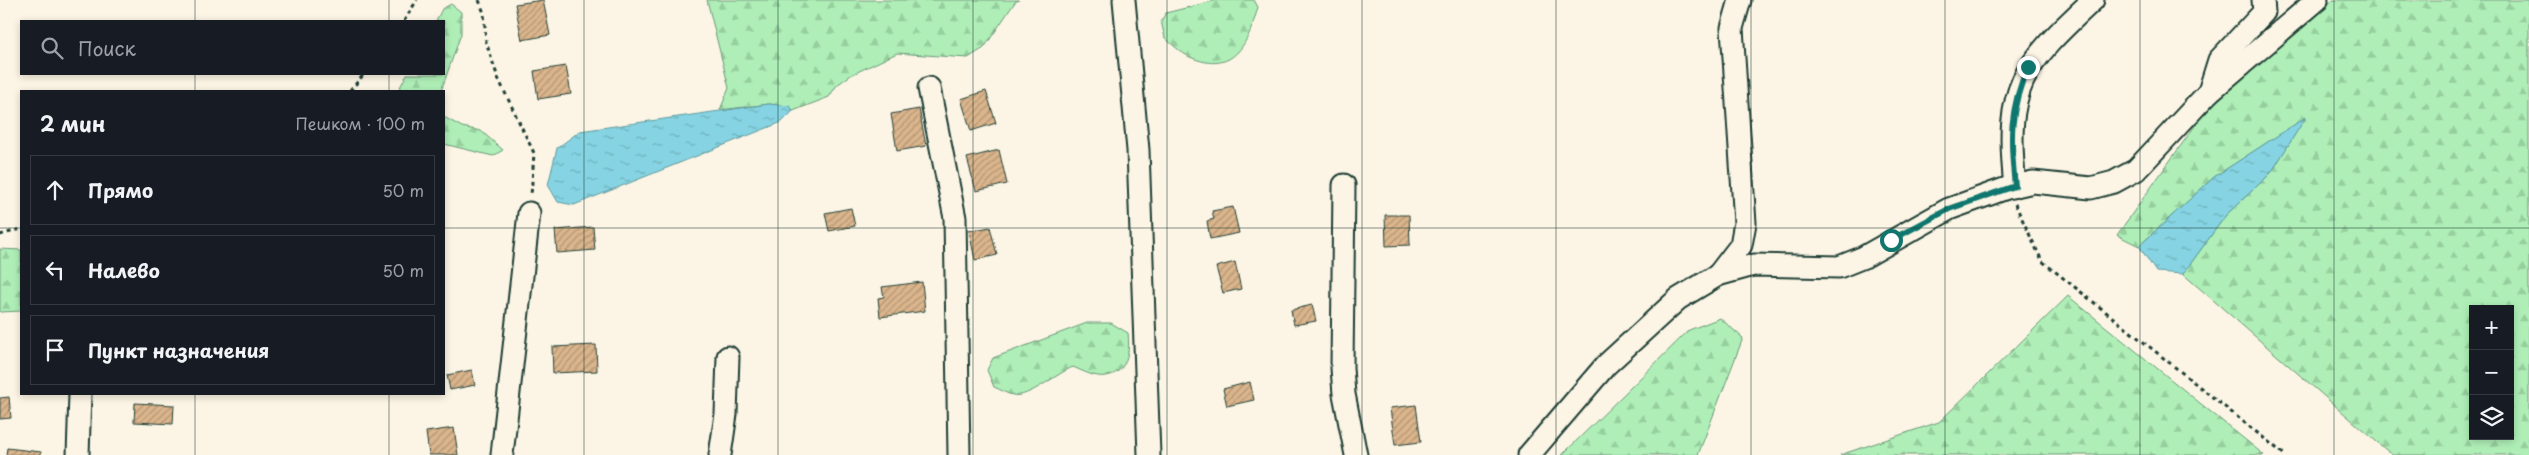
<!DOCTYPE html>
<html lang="ru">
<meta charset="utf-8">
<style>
:root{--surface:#171b24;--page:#242831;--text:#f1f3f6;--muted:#9ea1a6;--line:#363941}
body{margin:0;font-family:"Playpen Sans",sans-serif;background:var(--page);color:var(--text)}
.controls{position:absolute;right:15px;bottom:15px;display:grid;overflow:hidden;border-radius:0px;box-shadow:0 2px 8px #0003}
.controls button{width:45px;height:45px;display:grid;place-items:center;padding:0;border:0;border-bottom:1px solid var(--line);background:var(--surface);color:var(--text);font:25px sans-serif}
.stop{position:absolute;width:15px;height:15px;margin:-11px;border:4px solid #0f766e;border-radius:50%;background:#fff}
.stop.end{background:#0f766e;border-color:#fff;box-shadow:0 1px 5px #0008}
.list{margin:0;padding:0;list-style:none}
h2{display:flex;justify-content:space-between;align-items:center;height:65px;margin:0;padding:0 20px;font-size:21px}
h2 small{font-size:16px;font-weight:400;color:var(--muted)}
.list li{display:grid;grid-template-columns:32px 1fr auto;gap:15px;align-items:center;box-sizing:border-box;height:70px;margin:0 10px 10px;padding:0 10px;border:1px solid var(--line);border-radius:0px}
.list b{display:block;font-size:19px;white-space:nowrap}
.list em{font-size:16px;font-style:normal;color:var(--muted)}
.icon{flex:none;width:28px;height:28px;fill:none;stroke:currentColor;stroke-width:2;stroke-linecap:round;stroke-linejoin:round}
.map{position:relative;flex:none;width:2529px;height:455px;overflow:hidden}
.search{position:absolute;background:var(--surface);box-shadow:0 2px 8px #0003;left:20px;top:20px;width:425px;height:55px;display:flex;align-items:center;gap:12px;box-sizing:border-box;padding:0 18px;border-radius:0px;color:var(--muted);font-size:19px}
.panel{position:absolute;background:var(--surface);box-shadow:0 2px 8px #0003;left:20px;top:90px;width:425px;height:305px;border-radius:0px}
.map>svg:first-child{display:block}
.forest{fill:url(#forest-firs);stroke:#679676;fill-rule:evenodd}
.water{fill:url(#water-ripples);stroke:#5d989d}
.building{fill:url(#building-hatch);stroke:#1f3d34}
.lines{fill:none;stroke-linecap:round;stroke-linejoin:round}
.minor-casing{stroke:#1f3d34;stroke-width:25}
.path{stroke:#1f3d34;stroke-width:3;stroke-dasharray:4 4;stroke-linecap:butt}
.minor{stroke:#fcf5e5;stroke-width:21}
.route{stroke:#0f766e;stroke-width:6}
.grid{fill:none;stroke:#1f3d34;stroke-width:1;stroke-opacity:0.55}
</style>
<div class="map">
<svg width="2529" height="455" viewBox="0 0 2529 455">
<defs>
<pattern id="forest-firs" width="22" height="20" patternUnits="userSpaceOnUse" patternTransform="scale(1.25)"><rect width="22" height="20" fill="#afefb7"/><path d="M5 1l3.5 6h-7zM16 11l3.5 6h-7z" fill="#96ce9e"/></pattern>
<pattern id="water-ripples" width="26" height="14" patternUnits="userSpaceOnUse" patternTransform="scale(1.25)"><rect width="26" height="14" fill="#86d4e3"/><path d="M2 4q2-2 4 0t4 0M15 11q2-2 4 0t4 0" fill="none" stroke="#6dadb9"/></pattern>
<pattern id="building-hatch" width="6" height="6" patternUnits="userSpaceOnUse" patternTransform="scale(1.25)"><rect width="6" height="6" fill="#dbb58c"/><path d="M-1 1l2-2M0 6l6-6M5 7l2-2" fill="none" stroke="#b19473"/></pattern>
</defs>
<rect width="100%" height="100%" fill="#fcf5e5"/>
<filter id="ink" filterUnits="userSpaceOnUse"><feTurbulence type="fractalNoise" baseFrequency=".02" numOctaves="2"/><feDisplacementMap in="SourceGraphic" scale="10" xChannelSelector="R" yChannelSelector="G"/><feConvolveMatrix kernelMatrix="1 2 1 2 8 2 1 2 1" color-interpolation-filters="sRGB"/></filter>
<g filter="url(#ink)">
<g class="forest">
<path d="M707,0H1019L1015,2L984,48L968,58L897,53L851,75L837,85L829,97L793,111L789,106L769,104L720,110L729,88Z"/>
<path d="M1217,0H1254L1258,7C1248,44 1234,76 1190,57C1181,53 1172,44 1165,38L1161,21L1166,13Z"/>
<path d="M2332,0H2529V455H2392L2183,274L2226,215L2271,173L2305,118L2214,177L2139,246L2117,235L2239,64ZM2473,309H2510V436H2473Z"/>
<path d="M451,4L461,12V34L441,91H398L407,74H444V21H436L442,9Z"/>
<path d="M444,117L462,127L481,131L503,150L493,156L444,144Z"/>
<path d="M0,249L21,250V311L0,312Z"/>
<path d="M2068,296L2264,455H1840L1939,422Z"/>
<path d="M1720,318L1743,338L1698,455H1562L1689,330Z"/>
<path d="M1087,323H1111L1128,333C1130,350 1128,373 1106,376C1095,378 1083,371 1073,367C1057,373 1028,399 1013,395C1006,394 1000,389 994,387L987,370L993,358Z"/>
</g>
<g class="water">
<path d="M769,104L790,106L793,111L782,122L574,205L558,202L548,185L557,148L580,131Z"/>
<path d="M2306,117L2271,173L2226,215L2183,274L2156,272L2139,246L2214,177Z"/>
</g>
<g class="building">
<path d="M543,0L550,35L522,40L515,4Z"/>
<path d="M566,66L571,94L538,99L534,71Z"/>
<path d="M986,91L996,123L971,131L961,99Z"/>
<path d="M919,109L926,146L897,151L891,114Z"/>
<path d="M999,150L1007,184L976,191L967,158Z"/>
<path d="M1233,207L1239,233L1210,239L1207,221L1214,219L1212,211Z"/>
<path d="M851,208L855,226L829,231L825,213Z"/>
<path d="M1385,215H1409L1410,245L1386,246Z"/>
<path d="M593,227L595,250L557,253L555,230Z"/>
<path d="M990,227L997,255L975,260L969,231Z"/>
<path d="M1235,262L1241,289L1223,293L1216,267Z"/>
<path d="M922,282L925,311L880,317L878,298L884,297L882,287Z"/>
<path d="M1312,305L1316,321L1294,325L1291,310Z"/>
<path d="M596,345L597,371L553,373L552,347Z"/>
<path d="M472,370L475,385L450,390L447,375Z"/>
<path d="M1250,382L1254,400L1227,406L1223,389Z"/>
<path d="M9,397L11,418L0,419V398Z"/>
<path d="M135,403L174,405L173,424L134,422Z"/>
<path d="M1416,405L1421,442L1395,445L1390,408Z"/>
<path d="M454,428L458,455H429L426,432Z"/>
<path d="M7,448L41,452V455H6Z"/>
</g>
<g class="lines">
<g class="minor-casing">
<g id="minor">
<path d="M1124,0L1138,150L1149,455"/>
<path d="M929,88L955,218L959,455"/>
<path d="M2209,92L2219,60L2264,12L2263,0"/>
<path d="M1344,185L1342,368L1344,394L1356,455"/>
<path d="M2015,186C2004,86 2022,66 2093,0"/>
<path d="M1718,275L1741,245L1745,223L1732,28L1740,0"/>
<path d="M78,455L80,394"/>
<path d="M502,455L529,213"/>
<path d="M720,455L726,414L728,357"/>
<path d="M1529,455L1606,365L1678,299L1718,275L1754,265L1839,267L1864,257L1949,209L2007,188L2033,182L2091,188L2114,182L2136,170L2209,92L2317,0"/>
</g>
</g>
<g class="path">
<path d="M479,0L484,13L486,42L498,78L534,153L531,196"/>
<path d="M404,21L417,0"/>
<path d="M350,91L364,74"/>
<path d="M2015,204L2042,261L2285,455"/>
<path d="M0,235L21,229"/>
</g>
<use href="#minor" class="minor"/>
</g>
</g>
<g class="lines" filter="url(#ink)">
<path class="route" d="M1891,240L1949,209L2015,186C2010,139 2009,110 2028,67"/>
</g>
<path class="grid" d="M195,0V21M389,0V21M584,0V455M778,0V455M973,0V455M1167,0V455M1362,0V455M1556,0V455M1751,0V455M1945,0V455M2140,0V455M2334,0V455M195,74V91M389,74V91M0,228H21M444,228H2529M195,394V455M389,394V455"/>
</svg>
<div class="controls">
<button>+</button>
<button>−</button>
<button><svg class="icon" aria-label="layers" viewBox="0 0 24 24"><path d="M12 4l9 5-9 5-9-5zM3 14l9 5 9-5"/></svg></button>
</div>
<div class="stop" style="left:1891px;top:240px"></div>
<div class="stop end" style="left:2028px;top:67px"></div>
<div class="search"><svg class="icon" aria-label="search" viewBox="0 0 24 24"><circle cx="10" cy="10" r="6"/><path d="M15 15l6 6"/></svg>Поиск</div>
<section class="panel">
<h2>2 мин<small>Пешком · 100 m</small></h2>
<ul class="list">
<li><svg class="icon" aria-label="ahead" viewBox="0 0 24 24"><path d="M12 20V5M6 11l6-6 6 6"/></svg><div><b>Прямо</b></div><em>50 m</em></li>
<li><svg class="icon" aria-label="left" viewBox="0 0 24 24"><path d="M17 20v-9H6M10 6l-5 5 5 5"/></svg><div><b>Налево</b></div><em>50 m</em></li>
<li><svg class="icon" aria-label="arrive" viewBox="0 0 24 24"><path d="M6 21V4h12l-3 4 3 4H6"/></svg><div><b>Пункт назначения</b></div></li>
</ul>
</section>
</div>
